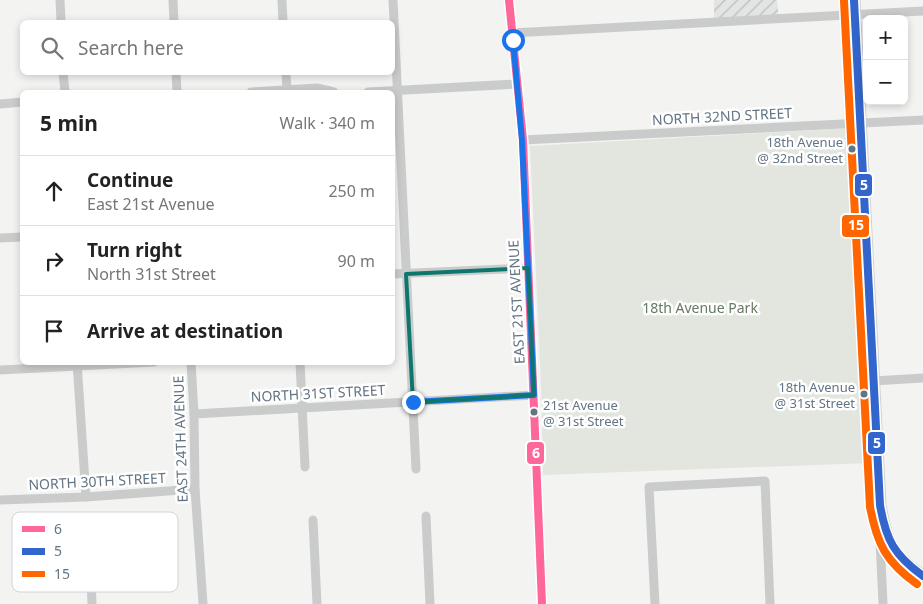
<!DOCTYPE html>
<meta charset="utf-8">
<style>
:root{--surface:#fff;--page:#f2f2f2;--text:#222;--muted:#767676;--line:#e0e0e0}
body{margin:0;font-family:"Noto Sans",sans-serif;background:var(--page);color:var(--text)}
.controls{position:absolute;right:15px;top:15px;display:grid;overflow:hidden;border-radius:8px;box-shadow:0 2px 8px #0003}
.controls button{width:45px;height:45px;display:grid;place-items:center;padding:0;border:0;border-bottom:1px solid var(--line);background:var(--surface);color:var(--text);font:25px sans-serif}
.stop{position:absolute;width:15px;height:15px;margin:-11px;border:4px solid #1a73e8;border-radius:50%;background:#fff}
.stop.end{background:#1a73e8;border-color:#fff;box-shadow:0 1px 5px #0008}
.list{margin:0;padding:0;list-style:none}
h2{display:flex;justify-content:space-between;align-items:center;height:65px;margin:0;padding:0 20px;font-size:21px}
h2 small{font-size:16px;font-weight:400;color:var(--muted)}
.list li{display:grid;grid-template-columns:32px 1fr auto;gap:15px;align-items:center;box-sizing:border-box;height:70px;padding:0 20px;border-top:1px solid var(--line)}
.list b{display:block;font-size:19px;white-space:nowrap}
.list p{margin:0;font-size:16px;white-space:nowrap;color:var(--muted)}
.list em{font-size:16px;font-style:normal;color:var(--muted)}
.icon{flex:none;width:28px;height:28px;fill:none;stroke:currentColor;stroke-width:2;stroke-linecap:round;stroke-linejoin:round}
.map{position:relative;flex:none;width:923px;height:604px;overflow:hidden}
.search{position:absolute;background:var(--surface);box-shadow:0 2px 8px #0003;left:20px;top:20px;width:375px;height:55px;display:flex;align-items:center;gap:12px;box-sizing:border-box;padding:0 18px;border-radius:8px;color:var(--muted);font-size:19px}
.panel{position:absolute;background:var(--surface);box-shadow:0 2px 8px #0003;left:20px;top:90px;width:375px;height:275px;border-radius:8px}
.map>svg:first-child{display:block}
.industrial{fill:url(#industrial-furrows)}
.green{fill:#e2e6df}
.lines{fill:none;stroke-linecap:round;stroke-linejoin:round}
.major-casing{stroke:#d0d1d0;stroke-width:13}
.minor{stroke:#cacccc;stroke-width:9}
.major{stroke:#dfdfe0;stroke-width:11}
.bus-1-casing{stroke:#fff;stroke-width:11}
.bus-2-casing{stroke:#fff;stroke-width:11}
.bus-3-casing{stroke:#fff;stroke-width:11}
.bus-1{stroke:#f69;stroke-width:8}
.bus-2{stroke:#36c;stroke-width:8}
.bus-3{stroke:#f60;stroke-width:8}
.route{stroke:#1a73e8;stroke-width:6}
.marked{fill:none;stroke:#0f766e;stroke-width:4;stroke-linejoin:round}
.bus-dot{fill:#637482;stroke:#fff;stroke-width:2}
.labels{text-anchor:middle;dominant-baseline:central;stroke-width:5;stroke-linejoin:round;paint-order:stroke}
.bus-label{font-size:13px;fill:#637482;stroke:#fff;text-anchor:end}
.street-label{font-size:14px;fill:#637482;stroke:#fff}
.park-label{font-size:14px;fill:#667961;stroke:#fff}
.key{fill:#fff;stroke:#d0d5da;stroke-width:1}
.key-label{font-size:14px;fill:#637482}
.line-badge{stroke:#fff;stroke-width:2}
.badge-label{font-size:14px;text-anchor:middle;font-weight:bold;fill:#fff}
</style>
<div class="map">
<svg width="923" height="604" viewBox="0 0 923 604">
<defs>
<pattern id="industrial-furrows" width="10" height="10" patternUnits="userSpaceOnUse" patternTransform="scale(1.25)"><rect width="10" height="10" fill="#e3e5e4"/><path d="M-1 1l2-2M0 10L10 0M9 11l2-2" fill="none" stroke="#bcbebe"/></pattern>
</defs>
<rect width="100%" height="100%" fill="#f3f3f1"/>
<path class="industrial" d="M714,0H777L779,17L714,20Z"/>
<path class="green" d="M853,128L868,463L543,475L541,383L530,146Z"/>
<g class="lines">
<g class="major-casing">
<path id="major" d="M854,0L880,505C886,541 891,555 923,576"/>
</g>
<g class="minor">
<path d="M60,0L61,22"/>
<path d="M173,0L174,22"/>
<path d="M282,0L283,22"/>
<path d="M393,0L416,469"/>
<path d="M509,0L523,140L542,604"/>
<path d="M512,33L923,11"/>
<path d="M63,72L65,92"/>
<path d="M176,72L177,92"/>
<path d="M286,72L287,92"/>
<path d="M251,92L317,88L334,92"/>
<path d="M368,92L517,84"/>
<path d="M0,104L22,102"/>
<path d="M523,140L923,120"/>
<path d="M0,238L22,237"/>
<path d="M392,274L528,268"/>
<path d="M77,362L86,497"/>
<path d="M191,362L194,414L195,489L203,604"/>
<path d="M300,362L305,467"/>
<path d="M0,370L154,362"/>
<path d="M873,381L923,378"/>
<path d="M194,414L534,395"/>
<path d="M0,500L86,497L195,489"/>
<path d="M426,516L430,604"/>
<path d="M313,520L317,604"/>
<path d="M89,525L92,604"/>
<path d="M655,604L649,487L765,481L770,604"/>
<path d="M883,604L880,539L884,529"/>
</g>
<use href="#major" class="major"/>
<g class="bus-1-casing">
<path id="bus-1" d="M509,0L523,140L542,604"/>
</g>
<g class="bus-2-casing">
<path id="bus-2" d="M854,0L880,505C886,540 894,555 923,576"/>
</g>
<g class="bus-3-casing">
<path id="bus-3" d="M844,1L870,507C877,544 886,562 917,584"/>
</g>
<use href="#bus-1" class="bus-1"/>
<use href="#bus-2" class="bus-2"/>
<use href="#bus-3" class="bus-3"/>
</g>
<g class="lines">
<path class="route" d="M413,402L534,395L522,140L513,40"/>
</g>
<path class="marked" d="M528,268L534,395L413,402L406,274Z"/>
<g class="bus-dot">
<circle cx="852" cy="149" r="4.5"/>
<circle cx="864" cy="394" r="4.5"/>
<circle cx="534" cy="412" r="4.5"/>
</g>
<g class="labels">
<g class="bus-label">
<text x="843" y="142">18th Avenue<tspan x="843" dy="16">@ 32nd Street</tspan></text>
<text x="855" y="387">18th Avenue<tspan x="855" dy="16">@ 31st Street</tspan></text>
<text x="543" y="405" text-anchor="start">21st Avenue<tspan x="543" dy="16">@ 31st Street</tspan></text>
</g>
<g class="street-label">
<text transform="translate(722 116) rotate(-3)">NORTH 32ND STREET</text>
<text transform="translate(516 302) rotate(-93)">EAST 21ST AVENUE</text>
<text transform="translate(318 393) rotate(-3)">NORTH 31ST STREET</text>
<text transform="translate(180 439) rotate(-92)">EAST 24TH AVENUE</text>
<text transform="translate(97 481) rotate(-3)">NORTH 30TH STREET</text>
</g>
<g class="park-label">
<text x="700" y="307">18th Avenue Park</text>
</g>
</g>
<rect x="12" y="512" width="166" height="80" rx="8" class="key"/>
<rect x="22" y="526" width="23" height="6" fill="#f69"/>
<rect x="22" y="548" width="23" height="7" fill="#36c"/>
<rect x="22" y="571" width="23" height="6" fill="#f60"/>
<g class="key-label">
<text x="54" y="534">6</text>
<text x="54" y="556">5</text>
<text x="54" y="579">15</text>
</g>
<g class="line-badge">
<rect x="854" y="173" width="19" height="24" rx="5" fill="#36c"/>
<rect x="841" y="214" width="29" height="24" rx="5" fill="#f60"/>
<rect x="867" y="431" width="19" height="24" rx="5" fill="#36c"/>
<rect x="526" y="441" width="19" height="24" rx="5" fill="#f69"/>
</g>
<g class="badge-label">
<text x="864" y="190">5</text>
<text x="856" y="230">15</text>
<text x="877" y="448">5</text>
<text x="536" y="458">6</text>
</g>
</svg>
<div class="controls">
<button>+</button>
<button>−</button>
</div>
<div class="stop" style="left:513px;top:40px"></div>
<div class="stop end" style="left:413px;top:402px"></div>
<div class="search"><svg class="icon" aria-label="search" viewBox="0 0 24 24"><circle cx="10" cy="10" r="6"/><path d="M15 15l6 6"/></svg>Search here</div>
<section class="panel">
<h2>5 min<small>Walk · 340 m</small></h2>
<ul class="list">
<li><svg class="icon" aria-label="ahead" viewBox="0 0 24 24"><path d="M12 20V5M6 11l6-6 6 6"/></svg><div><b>Continue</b><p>East 21st Avenue</p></div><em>250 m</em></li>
<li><svg class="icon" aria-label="right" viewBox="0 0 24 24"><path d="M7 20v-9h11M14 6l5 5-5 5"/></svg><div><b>Turn right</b><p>North 31st Street</p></div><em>90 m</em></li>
<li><svg class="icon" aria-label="arrive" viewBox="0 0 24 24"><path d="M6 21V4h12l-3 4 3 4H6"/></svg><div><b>Arrive at destination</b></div></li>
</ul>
</section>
</div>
